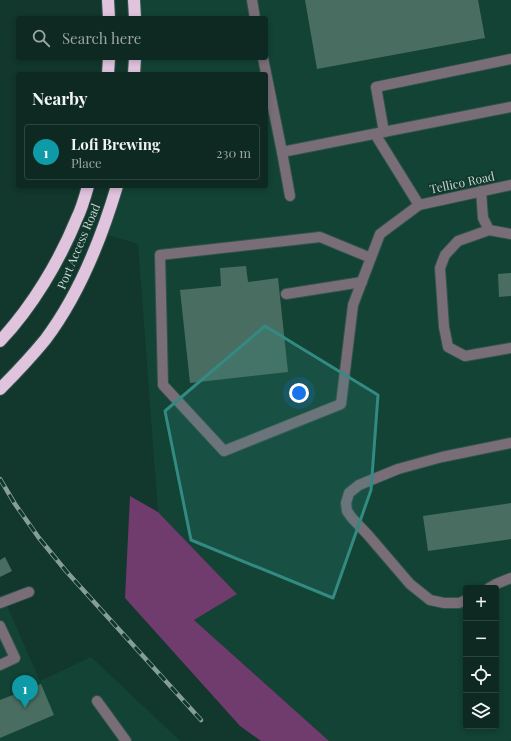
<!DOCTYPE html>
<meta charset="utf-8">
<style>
:root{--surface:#0e2921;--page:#1c352e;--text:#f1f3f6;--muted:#9ba6a5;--line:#2e453f;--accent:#d93025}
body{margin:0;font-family:"Playfair Display",serif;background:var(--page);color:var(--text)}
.controls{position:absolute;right:12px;bottom:12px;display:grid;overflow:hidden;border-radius:4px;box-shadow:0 2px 6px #0003}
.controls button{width:36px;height:36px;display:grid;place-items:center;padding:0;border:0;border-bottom:1px solid var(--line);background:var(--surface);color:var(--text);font:20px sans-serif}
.you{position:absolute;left:299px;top:393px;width:14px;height:14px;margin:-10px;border:3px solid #fff;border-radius:50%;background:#1a73e8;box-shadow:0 0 0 6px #1a73e833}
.badge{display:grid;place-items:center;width:26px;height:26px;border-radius:50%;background:var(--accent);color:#fff;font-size:13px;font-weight:700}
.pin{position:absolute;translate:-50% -33px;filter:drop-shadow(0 1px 2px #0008)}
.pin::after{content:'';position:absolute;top:21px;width:14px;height:12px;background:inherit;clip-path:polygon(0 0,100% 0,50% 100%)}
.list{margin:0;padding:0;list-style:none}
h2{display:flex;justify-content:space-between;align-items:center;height:52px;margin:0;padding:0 16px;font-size:17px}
h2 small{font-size:13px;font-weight:400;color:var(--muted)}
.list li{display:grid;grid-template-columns:26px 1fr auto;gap:12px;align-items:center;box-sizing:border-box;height:56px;margin:0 8px 8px;padding:0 8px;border:1px solid var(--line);border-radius:4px}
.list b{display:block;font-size:15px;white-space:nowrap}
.list p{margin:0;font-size:13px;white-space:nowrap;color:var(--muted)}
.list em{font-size:13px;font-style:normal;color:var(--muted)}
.icon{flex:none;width:22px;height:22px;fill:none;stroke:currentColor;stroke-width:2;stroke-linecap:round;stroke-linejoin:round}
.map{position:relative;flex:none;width:511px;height:741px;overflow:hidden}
.search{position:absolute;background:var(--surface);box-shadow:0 2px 6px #0003;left:16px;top:16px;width:252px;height:44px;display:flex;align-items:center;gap:10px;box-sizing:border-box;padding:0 14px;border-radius:4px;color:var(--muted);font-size:15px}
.panel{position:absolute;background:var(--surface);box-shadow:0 2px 6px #0003;left:16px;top:72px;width:252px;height:116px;border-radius:4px}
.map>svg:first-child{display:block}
.built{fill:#124334;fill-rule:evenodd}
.green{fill:#703b6d}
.building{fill:#496e61}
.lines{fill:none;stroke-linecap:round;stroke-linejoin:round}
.minor-casing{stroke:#32544a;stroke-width:12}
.highway-casing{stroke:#32544a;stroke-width:14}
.minor{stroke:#796e78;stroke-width:10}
.highway{stroke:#e0c3dd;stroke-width:12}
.rail-casing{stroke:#859f96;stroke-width:4.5}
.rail{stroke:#12372c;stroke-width:3;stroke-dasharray:9;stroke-linecap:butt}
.marked{fill:#338a82;fill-opacity:0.2;stroke:#338a82;stroke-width:3;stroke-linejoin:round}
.labels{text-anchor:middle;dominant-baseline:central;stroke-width:3.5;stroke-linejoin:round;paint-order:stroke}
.street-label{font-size:12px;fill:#c5d8d0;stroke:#12372c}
</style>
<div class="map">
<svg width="511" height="741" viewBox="0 0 511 741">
<rect width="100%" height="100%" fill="#12372c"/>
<g class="built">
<path d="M134,0H511V740L509,741H329L193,619L236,593L158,512L138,244L101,233L117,186H266V74H134L135,58H266V18H135ZM466,588H496V726H466Z"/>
<path d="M5,601L40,681L91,657L180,741H0V603Z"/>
</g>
<path class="green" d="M130,496L158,512L237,594L194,620L329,741H261L240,726L125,598Z"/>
<g class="building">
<path d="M305,0H478L485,38L317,69Z"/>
<path d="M246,266L248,282L278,278L288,372L190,383L180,290L221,286L220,268Z"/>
<path d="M511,273V296L499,297L498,274Z"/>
<path d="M511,503V539L428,551L423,516Z"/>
<path d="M5,557L12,571L0,577V560Z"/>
<path d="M41,684L54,715L0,738V700Z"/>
</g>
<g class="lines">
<g class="minor-casing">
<g id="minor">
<path d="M252,0L255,18"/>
<path d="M263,58L282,152L511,107"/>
<path d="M384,132L376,87L511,59"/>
<path d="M375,134L419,205"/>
<path d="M282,152L290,196"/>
<path d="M481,191L483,218L489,230L511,234"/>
<path d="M489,230L458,241L445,255L440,268L444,327L448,347L465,356L511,348"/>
<path d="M371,258L320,237L160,255L163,385L224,451L341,404L353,305L380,234L419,205L511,185"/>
<path d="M286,294L362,282"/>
<path d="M489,588L496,584L511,578"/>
<path d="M466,600L459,603H444L430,600L410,584L368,535L352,518L347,511L346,503L349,493L359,485L398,469L442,457L511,443"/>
<path d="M0,603L29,592"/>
<path d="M0,626L15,658L0,665"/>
<path d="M97,701L126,741"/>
</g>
</g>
<g class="highway-casing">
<g id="highway">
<path d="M108,0L109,18"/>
<path d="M134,0L135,18"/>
<path d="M108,74L109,58"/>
<path d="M134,74L135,58"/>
<path d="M0,341C32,307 59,262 77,218C82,208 85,197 88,186"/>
<path d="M0,389C16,373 31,357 45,340C79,295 101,240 117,186"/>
</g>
</g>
<use href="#minor" class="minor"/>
<use href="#highway" class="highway"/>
<g class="rail-casing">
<path id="rail" d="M0,479L15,504L39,538L66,571L201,720"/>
</g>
<use href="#rail" class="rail"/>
</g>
<path class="marked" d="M265,326L378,395L371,490L333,598L191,540L165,411Z"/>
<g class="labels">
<g class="street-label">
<text transform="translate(462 182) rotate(-12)">Tellico Road</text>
<text transform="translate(78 246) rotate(-67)">Port Access Road</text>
</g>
</g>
</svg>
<div class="controls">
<button>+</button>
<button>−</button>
<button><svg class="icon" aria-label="locate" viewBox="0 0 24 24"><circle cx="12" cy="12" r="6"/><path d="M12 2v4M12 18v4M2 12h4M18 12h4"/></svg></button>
<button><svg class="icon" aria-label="layers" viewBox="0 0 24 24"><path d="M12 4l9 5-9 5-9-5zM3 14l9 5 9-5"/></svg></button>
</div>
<div class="you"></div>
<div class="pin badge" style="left:25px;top:708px;background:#0f9aa8">1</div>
<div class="search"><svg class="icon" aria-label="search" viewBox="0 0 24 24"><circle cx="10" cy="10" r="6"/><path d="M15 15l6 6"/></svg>Search here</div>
<section class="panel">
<h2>Nearby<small></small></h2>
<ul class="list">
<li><span class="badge" style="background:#0f9aa8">1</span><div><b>Lofi Brewing</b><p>Place</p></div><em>230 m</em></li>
</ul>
</section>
</div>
